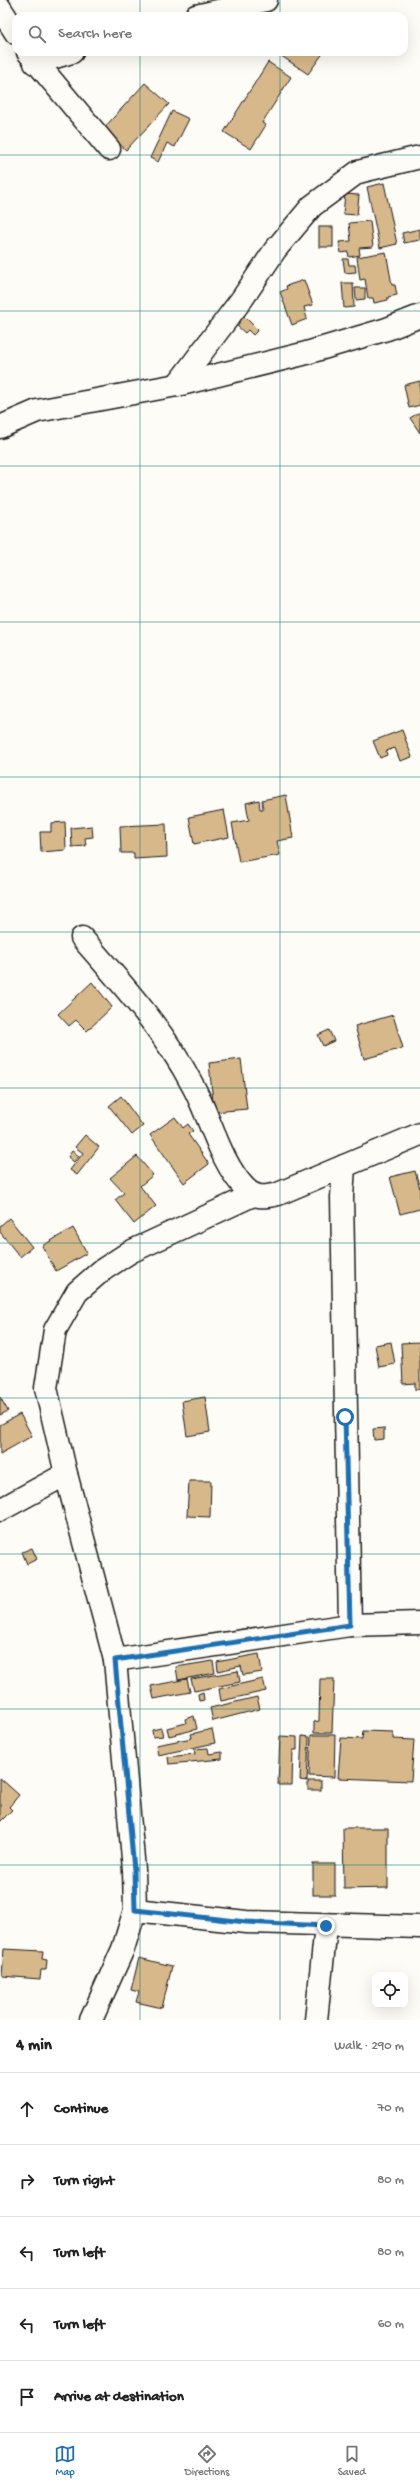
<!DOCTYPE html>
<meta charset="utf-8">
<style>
:root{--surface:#fff;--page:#f6f6f6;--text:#222;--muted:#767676;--line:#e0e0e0;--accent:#1f6fb2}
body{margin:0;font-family:"Gochi Hand",sans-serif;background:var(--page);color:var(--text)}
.controls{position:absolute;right:12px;bottom:12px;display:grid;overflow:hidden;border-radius:8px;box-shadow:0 4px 16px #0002}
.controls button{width:36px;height:36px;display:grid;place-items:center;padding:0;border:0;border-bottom:1px solid var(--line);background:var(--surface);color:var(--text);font:20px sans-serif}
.stop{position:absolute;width:12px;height:12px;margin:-9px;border:3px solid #1f6fb2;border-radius:50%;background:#fff}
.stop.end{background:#1f6fb2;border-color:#fff;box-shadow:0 1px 4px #0008}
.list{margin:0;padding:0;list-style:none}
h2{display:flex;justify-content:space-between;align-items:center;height:52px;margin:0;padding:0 16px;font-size:17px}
h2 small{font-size:13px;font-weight:400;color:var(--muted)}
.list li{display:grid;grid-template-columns:26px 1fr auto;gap:12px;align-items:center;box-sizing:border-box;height:72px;padding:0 16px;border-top:1px solid var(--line)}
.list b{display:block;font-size:15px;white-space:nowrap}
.list em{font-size:13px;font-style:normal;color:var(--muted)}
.icon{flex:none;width:22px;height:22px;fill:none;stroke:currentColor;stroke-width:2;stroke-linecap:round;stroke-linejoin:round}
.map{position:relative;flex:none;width:420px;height:2020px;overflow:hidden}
.search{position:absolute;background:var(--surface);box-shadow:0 4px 16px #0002;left:12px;right:12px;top:12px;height:44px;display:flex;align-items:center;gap:10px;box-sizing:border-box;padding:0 14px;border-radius:12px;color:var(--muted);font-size:15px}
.sheet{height:412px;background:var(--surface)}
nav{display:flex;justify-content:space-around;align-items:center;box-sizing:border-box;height:56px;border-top:1px solid var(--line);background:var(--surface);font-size:11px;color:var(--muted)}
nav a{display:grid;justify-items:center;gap:2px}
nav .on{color:var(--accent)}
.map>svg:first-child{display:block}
.building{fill:#d7b88b;stroke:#1c1c1c}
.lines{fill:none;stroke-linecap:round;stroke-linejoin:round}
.minor-casing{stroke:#1c1c1c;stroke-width:25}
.minor{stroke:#fdfcf7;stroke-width:22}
.route{stroke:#1f6fb2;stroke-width:5}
.grid{fill:none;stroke:#0f766e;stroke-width:1;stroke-opacity:0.55}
</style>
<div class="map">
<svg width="420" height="2020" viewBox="0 0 420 2020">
<rect width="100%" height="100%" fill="#fdfcf7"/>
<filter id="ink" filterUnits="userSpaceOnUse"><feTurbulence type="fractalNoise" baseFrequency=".025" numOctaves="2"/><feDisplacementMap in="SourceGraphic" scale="8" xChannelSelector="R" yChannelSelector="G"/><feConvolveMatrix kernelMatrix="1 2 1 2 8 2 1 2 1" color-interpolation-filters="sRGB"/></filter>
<g filter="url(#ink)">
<g class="building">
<path d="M282,52H324L308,74L280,55Z"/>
<path d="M268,62L291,77L262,123L266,125L251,149L224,132Z"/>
<path d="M145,83L169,104L126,150L103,129Z"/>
<path d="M172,111L189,119L175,147L167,143L158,162L150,158Z"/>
<path d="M384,183L397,244L380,248L367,187Z"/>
<path d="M345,194L359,195L357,215L343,214Z"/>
<path d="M370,221L373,247L359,248L360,255L349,257L348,252L341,253L339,242L351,241L349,223Z"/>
<rect x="319" y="227" width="14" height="20"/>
<path d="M420,229V240L404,243L402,233Z"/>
<path d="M386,252L392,285H395L397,295L388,297V300L374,303L373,298H368L365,279L360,280L357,257Z"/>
<path d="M343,259H348L349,265H355L356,272L345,273Z"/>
<path d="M304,280L313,305L304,307L307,319L292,325L280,292L287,289L286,286Z"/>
<path d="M342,283H353L354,307L344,308Z"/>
<path d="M355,288H365V299L356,300Z"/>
<path d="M244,316L258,330L253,335L248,330L245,333L236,325Z"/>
<path d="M420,381V405L409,408L404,385Z"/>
<path d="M420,412V433L410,418Z"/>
<path d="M402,730L412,757L400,761L395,748L386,751L387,755L380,758L373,741Z"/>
<path d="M286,795L293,838L277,841L280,855L239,862L232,823L249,820L246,803L259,800L260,809H263L262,800Z"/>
<path d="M224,810L229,837L194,844L189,817Z"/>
<path d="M65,822L66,850L41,852L40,832H51V823Z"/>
<path d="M166,824L167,857L134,859V853H121L120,826Z"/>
<path d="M92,826L93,837L85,838L86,846L72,847L71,828Z"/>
<path d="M92,982L112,1007L87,1031L76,1020L69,1026L58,1014Z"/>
<path d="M393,1015L403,1048L364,1059L355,1026Z"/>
<path d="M329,1030L334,1041L323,1046L318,1035Z"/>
<path d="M241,1059L247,1109L214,1112L209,1063Z"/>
<path d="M121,1096L143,1126L132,1135L109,1106Z"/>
<path d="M175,1117L183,1128L188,1124L193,1131L188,1134L209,1164L184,1183L150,1135Z"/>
<path d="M85,1135L99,1147L77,1175L70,1170L83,1153L75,1147Z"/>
<path d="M72,1151L79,1156L74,1162L68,1157Z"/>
<path d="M137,1156L153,1175L140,1186L156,1206L134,1224L115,1200L124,1193L110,1178Z"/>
<path d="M415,1171L420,1189V1209L400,1214L390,1177Z"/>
<path d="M9,1218L32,1247L20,1257L0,1232V1226Z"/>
<path d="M73,1228L87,1253L56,1271L42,1246Z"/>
<path d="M391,1342L395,1364L379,1367L375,1345Z"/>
<path d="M420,1342V1389L415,1390V1383L403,1384L401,1343Z"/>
<path d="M0,1397L8,1411L0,1415Z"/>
<path d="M205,1397L210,1432L187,1436L182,1401Z"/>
<path d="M20,1414L32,1436L0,1454V1425Z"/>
<path d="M384,1428V1439L374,1440L373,1429Z"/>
<path d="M189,1481H211L210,1517L187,1516Z"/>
<path d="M32,1548L37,1559L27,1564L22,1552Z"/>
<path d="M259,1654L262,1672L243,1675L241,1666L218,1671L217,1662Z"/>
<path d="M213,1661L215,1673L178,1680L176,1667Z"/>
<path d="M238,1671L240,1682L194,1691L191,1679Z"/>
<path d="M187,1679L190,1692L154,1699L151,1686Z"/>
<path d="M263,1679L266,1691L221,1701L219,1689Z"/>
<path d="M320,1679H334L332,1733H314V1722L319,1721Z"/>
<path d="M203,1692L204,1700L199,1701L198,1694Z"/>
<path d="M257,1697L260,1709L213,1721L210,1708Z"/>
<path d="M194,1716L197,1729L169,1736L167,1728L186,1723L185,1719Z"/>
<path d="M161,1728L163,1736L153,1737L152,1730Z"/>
<path d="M212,1729L215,1743L158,1755L156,1745L192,1738L191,1734Z"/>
<path d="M363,1731L393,1732V1739L414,1740L411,1781L338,1778L341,1738L362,1739Z"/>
<path d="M311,1735H335L334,1777L309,1776Z"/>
<path d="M280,1736L297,1737V1750H293L292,1785H278Z"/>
<path d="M302,1736L309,1737L307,1781L300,1780Z"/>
<path d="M208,1748L209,1754L222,1752V1759L169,1764L168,1757L195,1754L194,1749Z"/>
<path d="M0,1778L19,1795L9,1807L12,1810L0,1822Z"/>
<rect x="308" y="1781" width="13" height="9"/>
<path d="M343,1828H388V1888L344,1889Z"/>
<rect x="313" y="1864" width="22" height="31"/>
<path d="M4,1949L43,1951L42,1959L47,1960L46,1970H41L40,1979L2,1976Z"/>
<path d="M139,1958L172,1966L162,2008L136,2002L139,1992L131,1990Z"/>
</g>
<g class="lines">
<g class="minor-casing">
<g id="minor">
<path d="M0,8L16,33"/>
<path d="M196,16L266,0"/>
<path d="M28,52L109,149"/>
<path d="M35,63L72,52"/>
<path d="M177,385L242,299L275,250L312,206L358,172L420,157"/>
<path d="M0,427L37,411L177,385L303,354L387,329L420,316"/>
<path d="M82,938C123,985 164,1030 193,1086C210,1117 220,1162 245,1188C255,1199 265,1197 278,1194L420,1134"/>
<path d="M344,1166L342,1197L350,1625"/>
<path d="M0,1510L66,1474"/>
<path d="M115,1660L350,1625L420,1623"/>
<path d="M135,1910L246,1922L420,1927"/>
<path d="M91,2020L123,1949L135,1910L134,1870L115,1660L66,1474L46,1388L55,1330L77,1292L101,1271L130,1252L253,1195"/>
<path d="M316,2020L326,1926"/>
</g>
</g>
<use href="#minor" class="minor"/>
</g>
</g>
<g class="lines" filter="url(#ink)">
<path class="route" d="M326,1926L246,1922L135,1910L134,1870L115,1660L350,1625L345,1417"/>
</g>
<path class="grid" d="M140,0V16M280,0V16M140,52V2020M280,52V2020M0,155H420M0,311H420M0,466H420M0,622H420M0,777H420M0,932H420M0,1088H420M0,1243H420M0,1398H420M0,1554H420M0,1709H420M0,1865H420"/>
</svg>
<div class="controls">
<button><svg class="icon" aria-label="locate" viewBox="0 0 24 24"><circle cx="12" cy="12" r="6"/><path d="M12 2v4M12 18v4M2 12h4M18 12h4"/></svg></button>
</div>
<div class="stop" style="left:345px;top:1417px"></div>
<div class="stop end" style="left:326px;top:1926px"></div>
<div class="search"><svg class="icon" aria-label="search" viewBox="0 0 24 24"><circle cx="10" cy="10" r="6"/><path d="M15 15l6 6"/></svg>Search here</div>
</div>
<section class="sheet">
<h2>4 min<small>Walk · 290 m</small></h2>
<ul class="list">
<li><svg class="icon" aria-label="ahead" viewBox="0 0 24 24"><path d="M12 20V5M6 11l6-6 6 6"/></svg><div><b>Continue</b></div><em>70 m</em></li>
<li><svg class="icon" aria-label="right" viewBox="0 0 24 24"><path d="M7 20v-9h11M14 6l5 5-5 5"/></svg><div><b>Turn right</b></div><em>80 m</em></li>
<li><svg class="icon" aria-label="left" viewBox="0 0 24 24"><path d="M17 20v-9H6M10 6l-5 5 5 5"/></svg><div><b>Turn left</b></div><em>80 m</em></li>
<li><svg class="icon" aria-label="left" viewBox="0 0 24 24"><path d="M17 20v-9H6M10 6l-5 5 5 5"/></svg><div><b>Turn left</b></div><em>60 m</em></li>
<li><svg class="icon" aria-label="arrive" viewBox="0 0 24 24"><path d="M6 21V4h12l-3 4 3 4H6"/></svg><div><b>Arrive at destination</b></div></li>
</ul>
</section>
<nav>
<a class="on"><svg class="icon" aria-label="map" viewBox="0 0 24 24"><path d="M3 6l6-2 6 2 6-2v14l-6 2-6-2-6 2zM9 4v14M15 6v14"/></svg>Map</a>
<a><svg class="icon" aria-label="directions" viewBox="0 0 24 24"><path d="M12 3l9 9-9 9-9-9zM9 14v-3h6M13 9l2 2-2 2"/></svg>Directions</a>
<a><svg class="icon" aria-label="saved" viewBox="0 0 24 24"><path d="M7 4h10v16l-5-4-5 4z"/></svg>Saved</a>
</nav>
